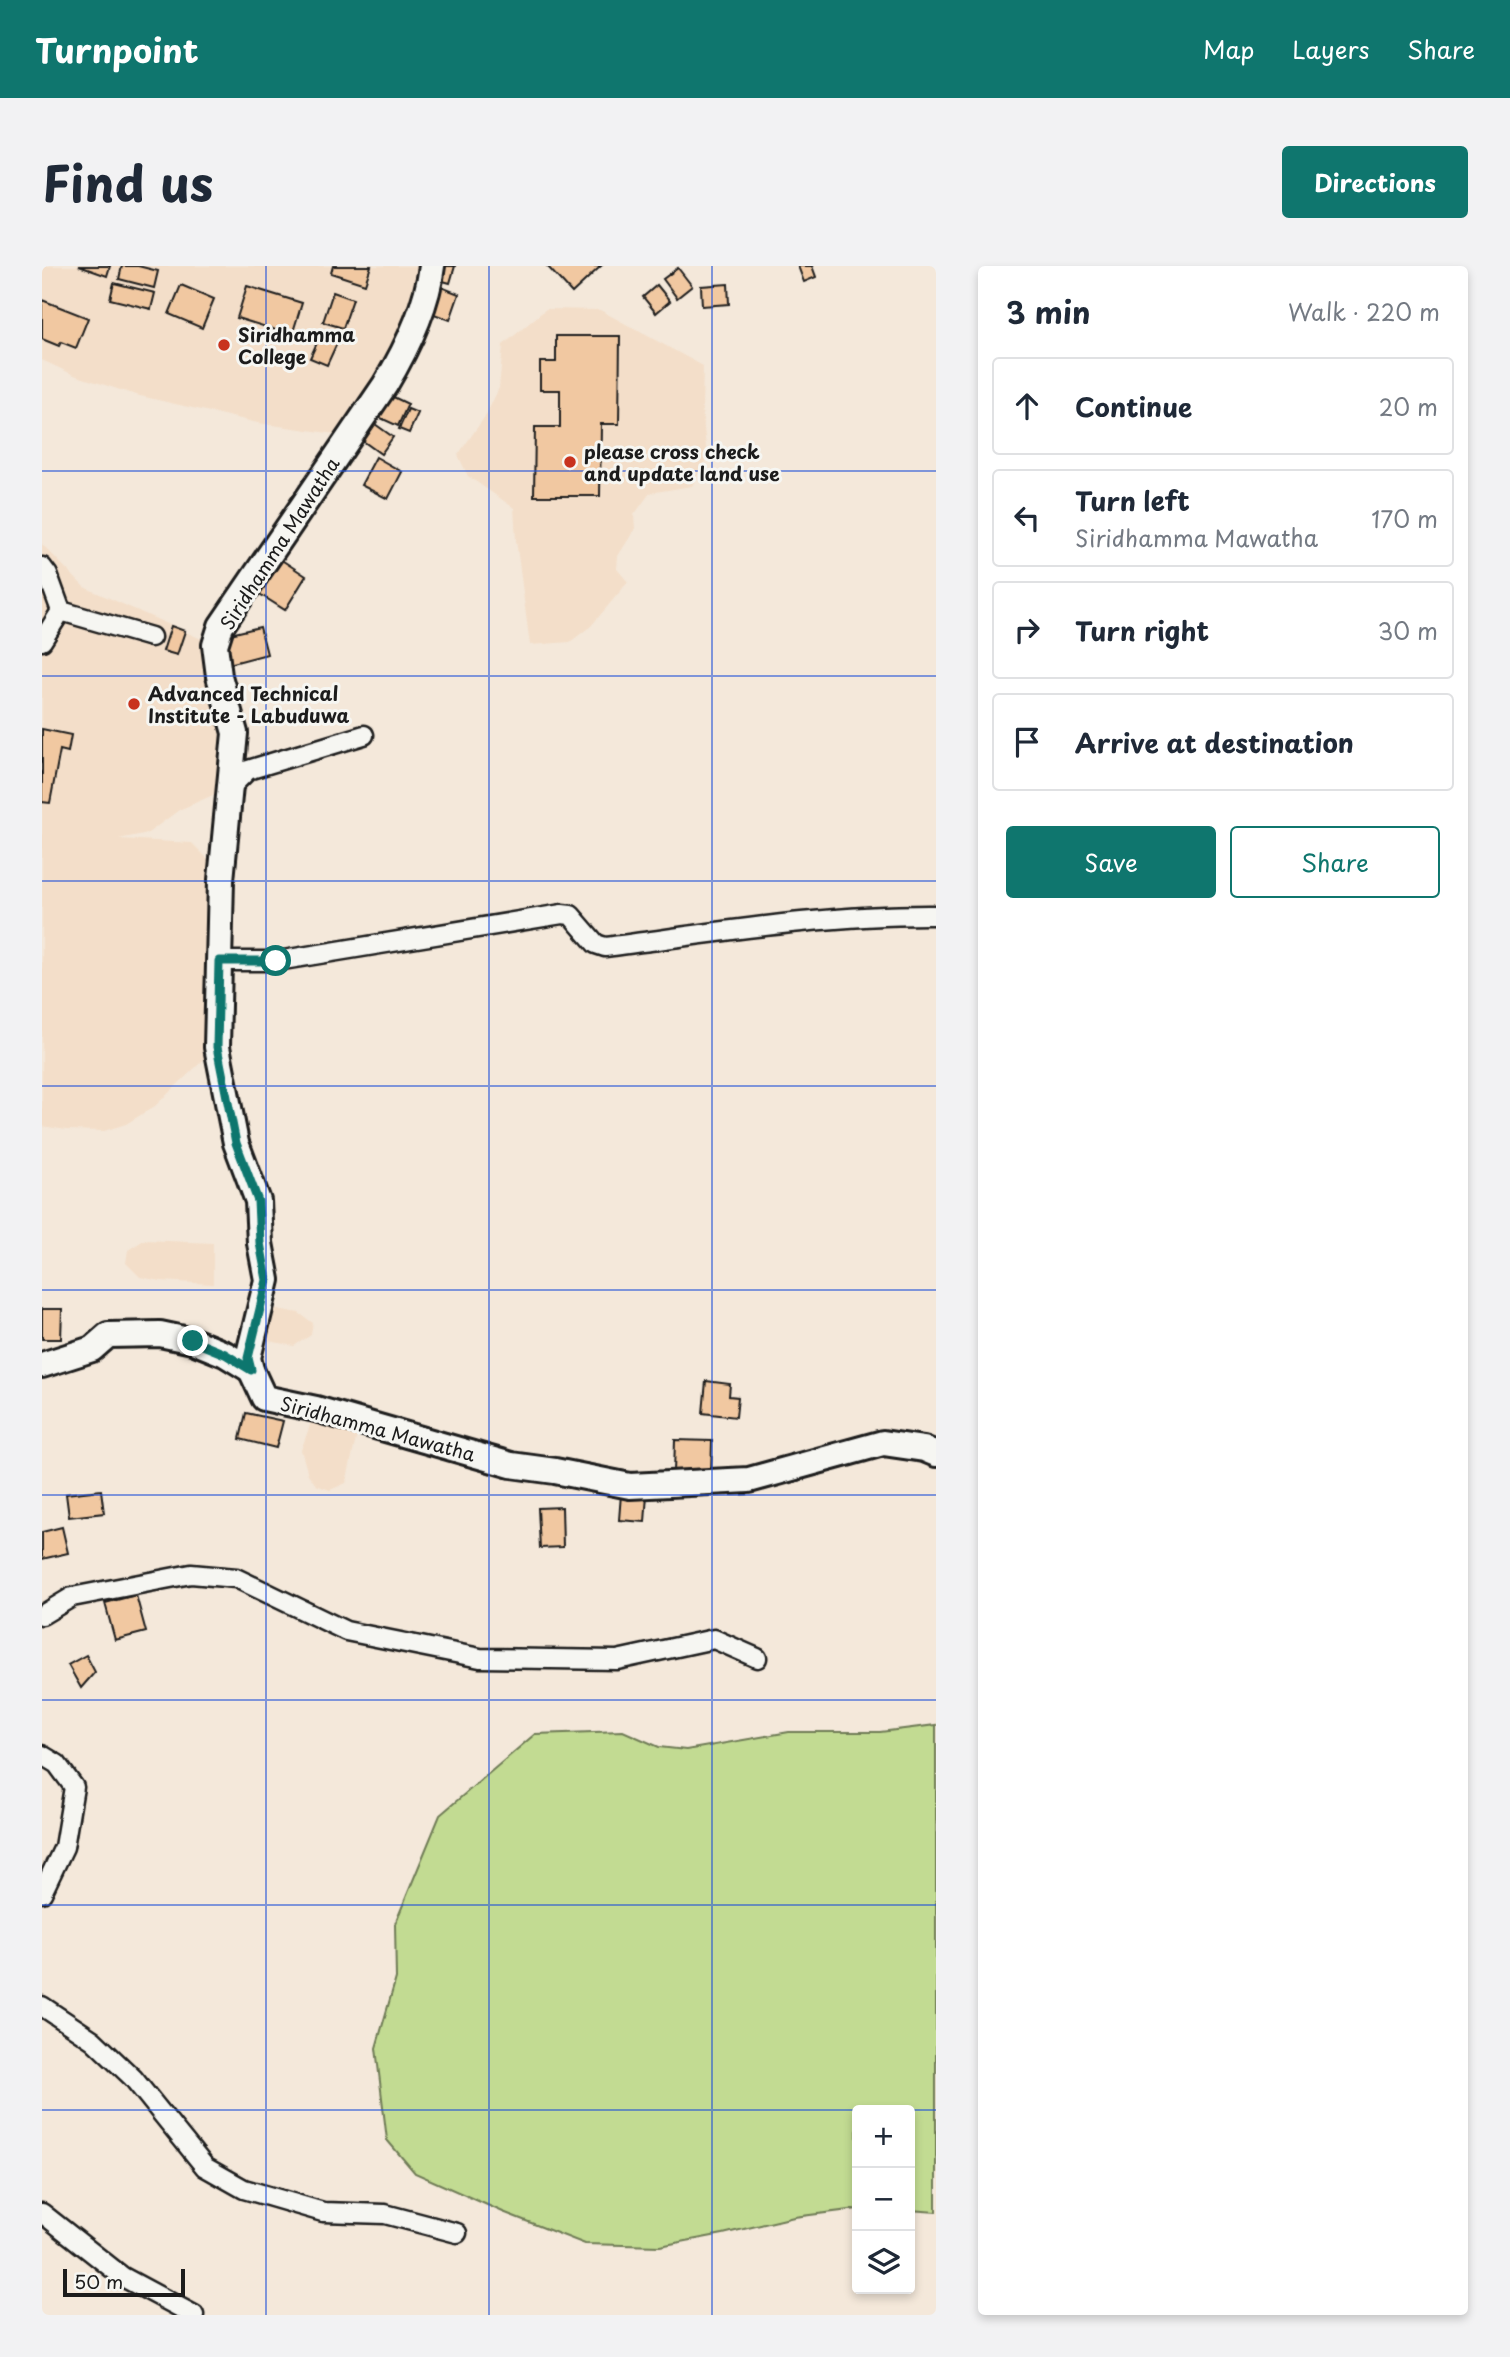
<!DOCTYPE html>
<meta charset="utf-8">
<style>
:root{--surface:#fff;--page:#f2f2f3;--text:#1f2937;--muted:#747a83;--line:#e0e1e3;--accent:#0f766e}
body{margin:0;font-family:"Playpen Sans",sans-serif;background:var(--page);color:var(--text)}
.controls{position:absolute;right:21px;bottom:21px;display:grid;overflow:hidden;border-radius:7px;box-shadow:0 4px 10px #0003}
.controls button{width:63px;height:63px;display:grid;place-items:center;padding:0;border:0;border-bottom:2px solid var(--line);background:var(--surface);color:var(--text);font:35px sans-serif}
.scale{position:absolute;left:21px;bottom:18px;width:122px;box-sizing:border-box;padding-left:7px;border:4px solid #1c1c1c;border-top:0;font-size:19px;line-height:24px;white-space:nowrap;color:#1c1c1c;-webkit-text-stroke:5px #f6f6f2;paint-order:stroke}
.stop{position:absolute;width:21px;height:21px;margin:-16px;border:5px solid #0f766e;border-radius:50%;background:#fff}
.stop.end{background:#0f766e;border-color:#fff;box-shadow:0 2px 7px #0008}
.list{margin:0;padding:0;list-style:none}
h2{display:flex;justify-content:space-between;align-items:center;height:91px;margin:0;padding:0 28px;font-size:30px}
h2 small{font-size:23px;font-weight:400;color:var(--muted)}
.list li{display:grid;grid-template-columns:46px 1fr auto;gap:21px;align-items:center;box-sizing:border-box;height:98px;margin:0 14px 14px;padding:0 14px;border:2px solid var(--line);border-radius:7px}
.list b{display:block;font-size:26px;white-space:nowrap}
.list p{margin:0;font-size:23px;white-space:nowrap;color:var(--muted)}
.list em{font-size:23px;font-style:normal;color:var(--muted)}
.actions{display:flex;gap:14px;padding:21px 28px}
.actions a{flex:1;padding:16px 0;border:2px solid var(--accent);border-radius:7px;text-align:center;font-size:24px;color:var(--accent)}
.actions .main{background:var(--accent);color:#fff}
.icon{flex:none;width:38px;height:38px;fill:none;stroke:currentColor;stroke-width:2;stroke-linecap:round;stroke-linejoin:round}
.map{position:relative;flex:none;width:894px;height:2049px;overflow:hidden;border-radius:7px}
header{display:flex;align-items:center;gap:42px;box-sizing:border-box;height:98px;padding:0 35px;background:var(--accent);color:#fff}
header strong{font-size:33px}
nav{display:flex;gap:38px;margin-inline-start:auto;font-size:24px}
.intro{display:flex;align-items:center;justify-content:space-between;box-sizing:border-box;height:168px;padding:0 42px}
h1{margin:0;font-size:49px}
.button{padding:18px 32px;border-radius:7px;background:var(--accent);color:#fff;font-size:24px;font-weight:700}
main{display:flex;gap:42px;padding:0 42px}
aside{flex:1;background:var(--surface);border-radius:7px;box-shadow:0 4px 10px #0003}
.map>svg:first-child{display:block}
.built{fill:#f3dec9}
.green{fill:#c2db92;stroke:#6f7c57;stroke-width:2}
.building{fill:#f1c8a1;stroke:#1c1c1c;stroke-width:2}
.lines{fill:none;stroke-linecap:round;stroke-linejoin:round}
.street-casing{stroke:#1c1c1c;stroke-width:23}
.secondary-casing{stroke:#1c1c1c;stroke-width:30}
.street{stroke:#f6f6f2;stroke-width:18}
.secondary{stroke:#f6f6f2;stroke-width:24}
.route{stroke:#0f766e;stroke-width:9}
.grid{fill:none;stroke:#1d4ed8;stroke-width:2;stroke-opacity:0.55}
.poi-dot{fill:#c8321e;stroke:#f6f6f2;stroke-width:2.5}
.labels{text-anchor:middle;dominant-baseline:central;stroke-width:6;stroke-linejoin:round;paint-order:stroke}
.poi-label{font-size:19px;font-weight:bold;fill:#1c1c1c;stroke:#f6f6f2;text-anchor:start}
.street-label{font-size:19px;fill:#1c1c1c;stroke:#f6f6f2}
</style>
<header>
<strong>Turnpoint</strong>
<nav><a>Map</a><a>Layers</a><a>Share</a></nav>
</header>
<div class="intro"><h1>Find us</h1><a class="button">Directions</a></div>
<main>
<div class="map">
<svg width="894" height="2049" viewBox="0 0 894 2049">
<rect width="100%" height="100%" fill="#f4e8da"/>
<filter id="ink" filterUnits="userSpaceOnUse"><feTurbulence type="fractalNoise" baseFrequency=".0143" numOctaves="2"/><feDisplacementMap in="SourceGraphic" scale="14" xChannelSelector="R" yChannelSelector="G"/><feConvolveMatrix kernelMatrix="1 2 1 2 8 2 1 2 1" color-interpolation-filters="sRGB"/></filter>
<g filter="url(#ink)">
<g class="built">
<path d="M0,0H390L308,170L216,157L94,129L32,109L0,94Z"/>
<path d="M504,43L558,44L661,100L660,143L665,191L650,220L608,227L592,249L593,263L576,290L575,303L586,316L549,360L528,376L488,379L474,274L472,242L426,210L416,189L444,149L457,122L461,79Z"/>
<path d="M0,278L42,321L173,379L189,521L137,544L106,567L77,573L150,577L163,590L179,614L175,781L113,840L84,858L62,865L24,864L0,860Z"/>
<path d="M102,974L171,977V1018L119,1015L98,1011L84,997L86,984Z"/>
<path d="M219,1040L257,1047L271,1057L269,1069L252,1080L212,1072Z"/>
<path d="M274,1143L318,1155L304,1217L288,1224L274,1219L266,1208L259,1184Z"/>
</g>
<path class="green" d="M894,1459V1946L868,1944V1844H815V1943L752,1951L681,1968L618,1980L543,1978L461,1946L373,1907L345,1874L334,1782L354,1712L353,1658L398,1549L493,1468L581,1465L617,1481L644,1484L747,1466H838Z"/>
<g class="building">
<path d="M37,0H68L65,10Z"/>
<path d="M80,0H96L116,5L112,22L77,13Z"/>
<path d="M291,0H329L323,18L289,7Z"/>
<path d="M397,0H413L408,17L394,13Z"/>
<path d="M505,0H559L530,27Z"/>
<path d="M756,0H770L774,11L762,16Z"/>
<path d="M636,2L650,20L635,32L621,13Z"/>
<path d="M72,17L113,27L109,43L68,33Z"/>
<path d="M686,18L687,38L660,40L659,20Z"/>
<path d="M139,19L172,33L160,62L127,48Z"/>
<path d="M394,19L417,28L408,54L384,45Z"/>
<path d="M615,19L628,35L614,47L601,31Z"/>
<path d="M205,20L260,37L250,69L195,52Z"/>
<path d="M291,26L311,33L301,62L281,56Z"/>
<path d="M0,34L46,52L34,82L19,76L17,80L0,73Z"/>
<path d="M279,68L296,75L285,99L268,92Z"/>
<path d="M514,70H578L577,158H559L558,230H492L493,161H518V124H498V96H514Z"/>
<path d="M341,126L366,138L356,160L330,148Z"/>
<path d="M366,143L376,147L367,167L357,163Z"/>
<path d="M326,153L351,171L339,188L314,170Z"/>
<path d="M334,191L360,206L346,233L319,219Z"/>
<path d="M238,293L264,310L243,344L216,327Z"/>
<path d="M129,360L143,365L135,389L121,385Z"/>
<path d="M218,361L225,388L187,398L180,370Z"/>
<path d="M0,463L29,469L26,486L18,484L8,537L0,536Z"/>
<path d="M0,1043H20L19,1073H0Z"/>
<path d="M664,1115L688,1118L687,1130L696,1131L694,1151L661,1147Z"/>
<path d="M204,1147L241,1155L234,1182L198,1173Z"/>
<path d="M633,1174L670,1175L669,1208L632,1207Z"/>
<path d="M59,1224L62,1247L27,1251L24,1228Z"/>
<path d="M579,1228L605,1229L603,1256L577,1254Z"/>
<path d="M520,1241L521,1281L498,1282L496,1242Z"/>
<path d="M20,1261L26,1287L0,1293V1266Z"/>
<path d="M94,1329L104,1366L73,1374L63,1337Z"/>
<path d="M44,1389L53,1406L39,1422L26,1399Z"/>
</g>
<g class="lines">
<g class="street-casing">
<g id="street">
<path d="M0,301L6,309L19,345"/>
<path d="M0,375L19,345L109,371"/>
<path d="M189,521L206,504L322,469"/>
<path d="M177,695H235L520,648L529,649L554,678L563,681C672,667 783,648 894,649"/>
<path d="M0,1349L30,1331L149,1308L194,1312L304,1365L438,1392L575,1394L672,1373L715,1392"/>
<path d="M0,1489L15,1498L32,1521L22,1581L0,1627"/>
<path d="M0,1740L51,1774L91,1812L163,1901L202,1923L281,1946L343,1948L415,1967"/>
<path d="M0,1947L81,2011L152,2049"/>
</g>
</g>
<g class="secondary-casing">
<g id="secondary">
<path d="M390,0C385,41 364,84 343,119L179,360L173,379L177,410L193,467L179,614L175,781L194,877L216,935L218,977L225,1014L206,1092L209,1104L222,1132L274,1143L469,1199L513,1205L588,1220L707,1214L841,1177L882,1183L894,1188"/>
<path d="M0,1099L50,1083L66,1069L118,1068L151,1075L183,1088L209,1104"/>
</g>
</g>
<use href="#street" class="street"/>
<use href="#secondary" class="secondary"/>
</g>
</g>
<g class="lines" filter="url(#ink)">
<path class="route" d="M151,1075L183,1088L209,1104L206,1092L225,1014L218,977L216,935L194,877L175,781L177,695H234"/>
</g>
<path class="grid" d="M224,0V2049M447,0V2049M670,0V2049M0,205H894M0,410H894M0,615H894M0,820H894M0,1024H894M0,1229H894M0,1434H894M0,1639H894M0,1844H894"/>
<g class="poi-dot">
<circle cx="182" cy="79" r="7"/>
<circle cx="528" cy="196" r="7"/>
<circle cx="92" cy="438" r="7"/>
</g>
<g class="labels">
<g class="poi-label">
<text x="196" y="68">Siridhamma<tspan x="196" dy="22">College</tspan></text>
<text x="542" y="185">please cross check<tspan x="542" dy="22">and update land use</tspan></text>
<text x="106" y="427">Advanced Technical<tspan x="106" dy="22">Institute - Labuduwa</tspan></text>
</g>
<g class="street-label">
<text transform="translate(237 277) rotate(-57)">Siridhamma Mawatha</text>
<text transform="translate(336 1162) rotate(15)">Siridhamma Mawatha</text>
</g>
</g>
</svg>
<div class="controls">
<button>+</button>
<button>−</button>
<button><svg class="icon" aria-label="layers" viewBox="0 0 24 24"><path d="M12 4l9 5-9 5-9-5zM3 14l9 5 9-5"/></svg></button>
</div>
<div class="scale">50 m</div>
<div class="stop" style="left:234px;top:695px"></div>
<div class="stop end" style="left:151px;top:1075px"></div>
</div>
<aside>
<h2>3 min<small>Walk · 220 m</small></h2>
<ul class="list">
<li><svg class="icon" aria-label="ahead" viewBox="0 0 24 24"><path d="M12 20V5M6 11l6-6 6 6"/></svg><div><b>Continue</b></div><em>20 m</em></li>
<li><svg class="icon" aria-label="left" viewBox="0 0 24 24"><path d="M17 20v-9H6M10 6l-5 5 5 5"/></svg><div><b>Turn left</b><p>Siridhamma Mawatha</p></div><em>170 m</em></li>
<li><svg class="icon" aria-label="right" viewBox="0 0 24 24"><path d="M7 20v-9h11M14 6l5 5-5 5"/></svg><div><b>Turn right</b></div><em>30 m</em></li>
<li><svg class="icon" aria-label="arrive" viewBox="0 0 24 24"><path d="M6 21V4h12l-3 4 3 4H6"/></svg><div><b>Arrive at destination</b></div></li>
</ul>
<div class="actions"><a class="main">Save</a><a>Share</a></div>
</aside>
</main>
